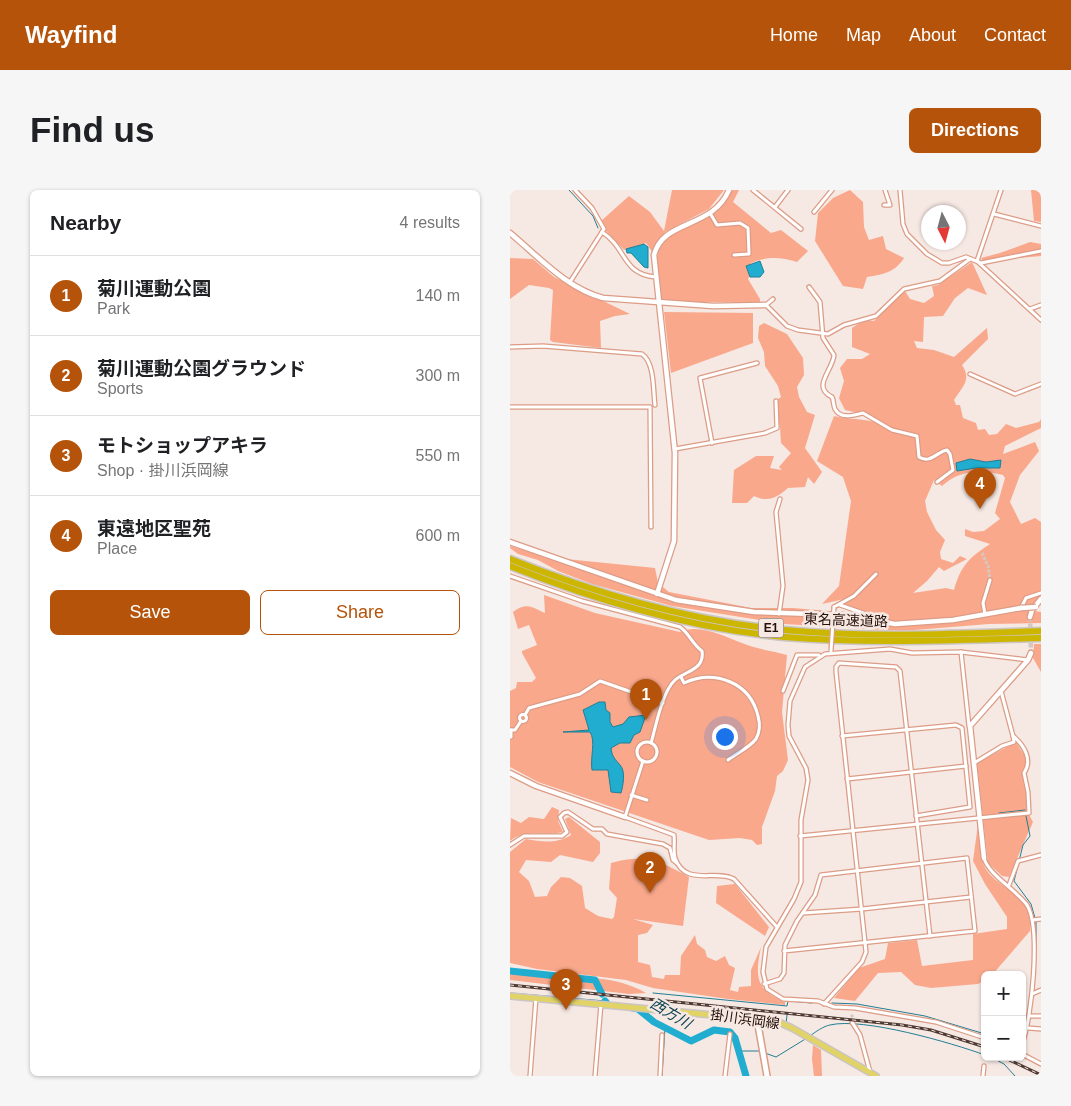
<!DOCTYPE html>
<meta charset="utf-8">
<style>
:root{--surface:#fff;--page:#f6f6f6;--text:#202124;--muted:#757577;--line:#e0e0e0;--accent:#b45309}
body{margin:0;font-family:Helvetica,"Noto Sans JP",sans-serif;background:var(--page);color:var(--text)}
.controls{position:absolute;right:15px;bottom:15px;display:grid;overflow:hidden;border-radius:8px;box-shadow:0 1px 4px #0004}
.controls button{width:45px;height:45px;display:grid;place-items:center;padding:0;border:0;border-bottom:1px solid var(--line);background:var(--surface);color:var(--text);font:25px sans-serif}
.compass{position:absolute;left:411px;top:15px;width:45px;height:45px;border-radius:50%;background:var(--surface);box-shadow:0 1px 4px #0004;rotate:174deg}
.you{position:absolute;left:214px;top:546px;width:18px;height:18px;margin:-12px;border:4px solid #fff;border-radius:50%;background:#1a73e8;box-shadow:0 0 0 8px #1a73e833}
.badge{display:grid;place-items:center;width:32px;height:32px;border-radius:50%;background:var(--accent);color:#fff;font-size:16px;font-weight:700}
.pin{position:absolute;translate:-50% -41px;filter:drop-shadow(0 1px 2px #0008)}
.pin::after{content:'';position:absolute;top:26px;width:18px;height:15px;background:inherit;clip-path:polygon(0 0,100% 0,50% 100%)}
.list{margin:0;padding:0;list-style:none}
h2{display:flex;justify-content:space-between;align-items:center;height:65px;margin:0;padding:0 20px;font-size:21px}
h2 small{font-size:16px;font-weight:400;color:var(--muted)}
.list li{display:grid;grid-template-columns:32px 1fr auto;gap:15px;align-items:center;box-sizing:border-box;height:80px;padding:0 20px;border-top:1px solid var(--line)}
.list b{display:block;font-size:19px;white-space:nowrap}
.list p{margin:0;font-size:16px;white-space:nowrap;color:var(--muted)}
.list em{font-size:16px;font-style:normal;color:var(--muted)}
.actions{display:flex;gap:10px;padding:15px 20px}
.actions a{flex:1;padding:11px 0;border:1px solid var(--accent);border-radius:8px;text-align:center;font-size:18px;color:var(--accent)}
.actions .main{background:var(--accent);color:#fff}
.map{position:relative;flex:none;width:531px;height:886px;overflow:hidden;border-radius:8px}
header{display:flex;align-items:center;gap:30px;box-sizing:border-box;height:70px;padding:0 25px;background:var(--accent);color:#fff}
header strong{font-size:24px}
nav{display:flex;gap:28px;margin-inline-start:auto;font-size:18px}
.intro{display:flex;align-items:center;justify-content:space-between;box-sizing:border-box;height:120px;padding:0 30px}
h1{margin:0;font-size:35px}
.button{padding:12px 22px;border-radius:8px;background:var(--accent);color:#fff;font-size:18px;font-weight:700}
main{display:flex;gap:30px;padding:0 30px}
aside{flex:1;background:var(--surface);border-radius:8px;box-shadow:0 1px 4px #0004}
.map>svg:first-child{display:block}
.green{fill:#f9a88c;fill-rule:evenodd}
.water{fill:#20add0;stroke:#227e94}
.lines{fill:none;stroke-linecap:round;stroke-linejoin:round}
.stream{stroke:#227e94;stroke-width:1}
.river{stroke:#20add0;stroke-width:7}
.minor-tunnel{stroke:#d7c7c2;stroke-width:3;stroke-dasharray:3 1.5;stroke-linecap:butt}
.tertiary-tunnel{stroke:#d7c7c2;stroke-width:4.5;stroke-dasharray:4.5 2;stroke-linecap:butt}
.minor-casing{stroke:#dc9c86;stroke-width:5.5}
.tertiary-casing{stroke:#dc9c86;stroke-width:7}
.secondary-casing{stroke:#dc9c86;stroke-width:8}
.primary-casing{stroke:#cbc5c3;stroke-width:8}
.motorway-casing{stroke:#cbc5c3;stroke-width:9}
.minor{stroke:#fff;stroke-width:3}
.tertiary{stroke:#fff;stroke-width:4.5}
.secondary{stroke:#fff;stroke-width:5}
.primary{stroke:#e1d366;stroke-width:5}
.motorway{stroke:#cdb600;stroke-width:6}
.rail-casing{stroke:#503b34;stroke-width:3}
.rail{stroke:#f6e8e3;stroke-width:1;stroke-dasharray:4;stroke-linecap:butt}
.minor-bridge-casing{stroke:#dc9c86;stroke-width:5.5;stroke-linecap:butt}
.tertiary-bridge-casing{stroke:#dc9c86;stroke-width:7;stroke-linecap:butt}
.minor-bridge{stroke:#fff;stroke-width:3}
.tertiary-bridge{stroke:#fff;stroke-width:4.5}
.labels{text-anchor:middle;dominant-baseline:central;stroke-width:5;stroke-linejoin:round;paint-order:stroke}
.shield{fill:#f6e8e3;stroke:#645049;stroke-width:1}
.shield-label{font-size:12px;font-weight:bold;fill:#260f07}
.street-label{font-size:14px;fill:#260f07;stroke:#f6e8e3}
.water-label{font-size:15px;font-style:italic;fill:#0a4352;stroke:#f6e8e3}
</style>
<header>
<strong>Wayfind</strong>
<nav><a>Home</a><a>Map</a><a>About</a><a>Contact</a></nav>
</header>
<div class="intro"><h1>Find us</h1><a class="button">Directions</a></div>
<main>
<aside>
<h2>Nearby<small>4 results</small></h2>
<ul class="list">
<li><span class="badge">1</span><div><b>菊川運動公園</b><p>Park</p></div><em>140 m</em></li>
<li><span class="badge">2</span><div><b>菊川運動公園グラウンド</b><p>Sports</p></div><em>300 m</em></li>
<li><span class="badge">3</span><div><b>モトショップアキラ</b><p>Shop · 掛川浜岡線</p></div><em>550 m</em></li>
<li><span class="badge">4</span><div><b>東遠地区聖苑</b><p>Place</p></div><em>600 m</em></li>
</ul>
<div class="actions"><a class="main">Save</a><a>Share</a></div>
</aside>
<div class="map">
<svg width="531" height="886" viewBox="0 0 531 886">
<rect width="100%" height="100%" fill="#f6e8e3"/>
<g class="green">
<path d="M162,0H214L199,19L155,42L143,63L136,53L114,60L94,39L91,31L119,6L140,22L154,41Z"/>
<path d="M220,0H229L223,12L261,43L271,40L298,61L287,72C270,67 258,66 241,73L242,82L238,89L250,109V112H151L147,68L149,57L156,48L204,24Z"/>
<path d="M340,0L353,12L354,37L359,50L373,46L376,59L394,68C384,83 374,84 357,87L353,99L333,96L305,51L308,23L323,8Z"/>
<path d="M521,0H531V32L524,31Z"/>
<path d="M520,52L531,54V66L473,71L471,68L490,63Z"/>
<path d="M0,68L23,69L44,87L120,124L105,126L90,131L91,158L43,152L40,150L43,100L39,98L19,95L0,109Z"/>
<path d="M462,72L477,105L458,98L445,108L433,126L414,127L413,152L404,151L407,158L424,160L444,167L477,138L478,149L452,175C462,190 452,197 444,210L446,215H450L453,228L466,233L468,240L475,239L479,245L487,244L496,234L506,238L529,232L531,229V238L495,256L493,264L525,252L529,261L510,285L500,312L511,334L525,328L531,332V410L524,421L531,422V433L479,434L392,441L274,434L162,416L82,394L48,381L28,370L8,364L0,358V356L36,367L145,378L148,393L159,402L241,418H283L330,422L360,428L356,424L333,416L343,407L312,414L329,396L341,311L333,287L307,271L324,226C341,230 354,228 372,234L357,225L335,220L329,208L334,191L330,178L337,169H352L360,164L342,157V138L354,130L364,131L395,101L400,109L414,113L424,106L422,96L428,95ZM474,281L493,285L495,288L485,323L490,329L474,341L463,342L455,339V346L480,354C459,368 451,375 444,400L436,398L403,403L417,391L429,377L434,381L457,369L450,366L443,373L431,369L430,362L435,350L426,340L417,322L415,311L424,290L432,296C445,284 457,282 474,281Z"/>
<path d="M154,122L243,123V153L161,183Z"/>
<path d="M254,133L277,144L293,168L294,185L287,197L289,207L297,222L305,225L295,258L312,282L304,294L298,287L295,297L278,298C268,307 258,313 244,306L237,313H222L224,280L246,266H264L260,278L272,280L269,277L281,263L271,253L270,237L264,212L271,207L268,196L255,176L254,162L248,148L249,136Z"/>
<path d="M34,405L85,423L170,442C188,433 214,446 232,453C246,459 263,461 277,465L272,522L278,570L273,581L267,586L265,601L252,637V654L247,655L242,650L230,648L199,650L28,592L0,577V501L6,498L7,492H22L26,488L12,463V461L27,455L19,435L8,439L3,422C17,412 21,417 35,423Z"/>
<path d="M524,454H531V482L523,468Z"/>
<path d="M506,552L516,568L513,591L516,599L518,623L523,632L499,687L492,686L478,673L467,573Z"/>
<path d="M42,617L49,620L48,631L53,642C33,647 17,638 0,651L1,628L11,633L19,627L34,629Z"/>
<path d="M59,627L90,652V663L83,672L50,665L41,672L16,670L9,682L19,691L25,707L37,706L41,697L51,687L60,688L72,696L75,718L88,726L102,729L104,727L107,708L99,699L101,673C136,664 148,670 179,687L173,736L123,729L143,735L137,743L128,745V772L140,775L142,787L154,789L155,785H170L171,766L185,745L187,754L195,760L197,767L206,771L215,766L219,775L225,778L220,800L228,802L229,797L241,796V780L251,757C245,786 245,800 275,812V815L218,809L143,798L116,790L27,779L0,773V662L16,649C32,652 47,654 61,645L55,629Z"/>
<path d="M468,634C470,646 469,662 473,673C481,698 525,702 520,741L482,785H475V790L468,794L421,798L405,795L391,782L368,783L345,811L324,808L349,778L375,769L378,753L407,750L412,776L463,770V744L497,739V727L475,694L463,671Z"/>
<path d="M225,694L259,737L255,746L206,713L207,696Z"/>
<path d="M0,778C13,780 25,784 38,785C73,788 105,785 136,803L119,804L0,790Z"/>
<path d="M303,855L311,860L312,886H304L302,869Z"/>
</g>
<g class="water">
<path d="M134,54L138,57V78L134,77L121,63H117L116,59Z"/>
<path d="M250,71L254,82L250,87H240L236,76Z"/>
<path d="M460,269L476,272L491,270L490,278H466L447,281L446,273Z"/>
<path d="M89,512H95L96,520L100,523V532L103,537L113,534L119,527L136,525L130,542L124,545L120,553H110L101,558C102,567 105,569 110,575C116,581 113,596 111,603L101,602L98,580H82C80,567 86,551 80,542H53L79,540L73,520Z"/>
</g>
<g class="lines">
<g class="stream">
<path d="M59,0L83,26L88,38"/>
<path d="M489,623L515,620"/>
<path d="M516,626L520,646L513,655L504,691L521,714L525,728"/>
<path d="M526,732V760"/>
<path d="M0,803L95,811"/>
<path d="M143,803L277,816L278,811L302,813"/>
<path d="M322,813L347,814L415,826L475,844"/>
<path d="M276,834L277,825"/>
<path d="M512,845L517,824"/>
<path d="M300,846C305,842 314,836 320,835C353,827 442,853 475,865"/>
<path d="M230,861H251"/>
<path d="M255,863L266,867L297,848"/>
<path d="M481,867L494,874L505,886"/>
<path d="M152,886L155,838"/>
</g>
<g class="river">
<path d="M0,781L85,790L92,804"/>
<path d="M95,811L96,812"/>
<path d="M123,818L128,819L144,832L181,851L204,840L220,842L225,848L236,886"/>
</g>
<g class="minor-tunnel">
<path d="M472,363L478,376L480,390"/>
<path d="M342,832V823"/>
</g>
<path class="tertiary-tunnel" d="M520,427L521,463"/>
<g class="minor-casing">
<g id="minor">
<path d="M243,0L291,39"/>
<path d="M390,0L393,34L397,44L417,64L432,73H439L456,67L471,73L531,61"/>
<path d="M374,15H380L375,0"/>
<path d="M265,17L278,0"/>
<path d="M304,22L322,0"/>
<path d="M200,23L207,35L230,33L238,38L239,64L224,65"/>
<path d="M484,24L531,36"/>
<path d="M92,42C117,58 112,84 145,87"/>
<path d="M467,71L491,0"/>
<path d="M468,72L531,130"/>
<path d="M60,92L94,39L82,18L65,0"/>
<path d="M299,97L310,112L313,148L324,165C323,180 301,197 322,207C324,211 323,215 325,219C331,230 344,225 353,223L382,240L407,246L409,267C421,274 426,262 437,260L440,264L443,280L427,292"/>
<path d="M263,109L256,115L277,136L288,140L318,144L334,135L366,126L394,99L430,91L460,69"/>
<path d="M520,119L531,115"/>
<path d="M0,157L33,156L132,164C145,173 143,201 145,215"/>
<path d="M460,184L505,204L531,194"/>
<path d="M0,217H140L141,337"/>
<path d="M202,253L190,188L247,173"/>
<path d="M165,259L255,243L267,238L266,211"/>
<path d="M0,386L72,411L170,437C179,443 182,454 192,461C195,480 175,481 165,490C152,502 146,536 141,553"/>
<path d="M330,415L356,424L358,430"/>
<path d="M324,417L344,406L366,384"/>
<path d="M511,418L516,408L531,403"/>
<path d="M269,424L273,396L266,322L270,309"/>
<path d="M475,424L473,413L480,390"/>
<path d="M451,462L459,536"/>
<path d="M171,487L174,493C204,479 240,492 248,526C250,533 250,542 246,549C239,558 227,563 218,570"/>
<path d="M273,501L287,465H309"/>
<circle cx="13" cy="528" r="3.5"/>
<path d="M15,525L19,518L70,504L90,491L153,513"/>
<path d="M0,540H5L11,531"/>
<path d="M1,540V547"/>
<path d="M332,546L446,535L452,538L460,617L406,626"/>
<circle cx="137" cy="562" r="10"/>
<path d="M133,571L115,627L164,645C165,653 163,661 165,668C175,697 205,679 224,689L267,737"/>
<path d="M464,573L492,556L504,552L503,546"/>
<path d="M337,589L456,576"/>
<path d="M121,605L137,610"/>
<path d="M290,646L519,623L518,602L514,583C523,570 514,555 503,546L491,501"/>
<path d="M0,655L14,646H52L57,642L50,627L54,623L58,622L83,639H92L97,644L153,654L160,658L163,670L167,673"/>
<path d="M474,668C478,684 506,700 517,715C531,738 522,828 512,854"/>
<path d="M499,695L508,671L531,665"/>
<path d="M293,723L352,719L461,707"/>
<path d="M523,730L531,729"/>
<path d="M254,794L270,789L274,783L275,755L287,731L305,705L311,685L457,668L465,741L274,761"/>
<path d="M522,804L531,800"/>
<path d="M314,814L352,772L356,762L326,482V477L329,473L386,477L390,481L420,746"/>
<path d="M520,826H531"/>
<path d="M342,832L350,845L360,882"/>
<path d="M518,838L531,839"/>
<path d="M475,848L426,832L345,818L324,817L308,811L273,809L257,799L253,782L256,757L284,709L291,692V630L298,590L296,578L279,546L278,535L280,511L295,477L315,464L380,459L402,463L451,462L518,470"/>
<path d="M512,864L531,874"/>
<path d="M20,886L26,808"/>
<path d="M85,886L91,814"/>
<path d="M150,886L152,845"/>
<path d="M215,886L220,844"/>
<path d="M473,886L474,876"/>
</g>
</g>
<g class="tertiary-casing">
<g id="tertiary">
<path d="M0,43C29,67 56,98 93,108L203,116L256,115"/>
<path d="M0,352L166,410L244,422L332,425L385,434L443,430L511,418"/>
<path d="M147,404L164,351L165,263L144,65C153,29 203,39 219,0"/>
<path d="M520,427L522,420L531,409"/>
<path d="M0,583L26,596L115,627"/>
<path d="M474,668L460,536L518,470L521,463"/>
</g>
</g>
<g class="secondary-casing">
<path id="secondary" d="M247,829L257,886"/>
</g>
<g class="primary-casing">
<path id="primary" d="M0,806L266,831L282,838L366,886"/>
</g>
<g class="motorway-casing">
<g id="motorway">
<path d="M0,369C87,404 180,431 274,440C360,448 445,444 531,441"/>
<path d="M0,376C87,411 180,438 274,447C360,454 445,450 531,448"/>
</g>
</g>
<use href="#minor" class="minor"/>
<use href="#tertiary" class="tertiary"/>
<use href="#secondary" class="secondary"/>
<use href="#primary" class="primary"/>
<use href="#motorway" class="motorway"/>
<g class="rail-casing">
<g id="rail">
<path d="M0,795L392,835L421,840L475,857"/>
<path d="M493,867L531,885"/>
</g>
</g>
<use href="#rail" class="rail"/>
<g class="minor-bridge-casing">
<path id="minor-bridge" d="M321,461L324,417"/>
</g>
<g class="tertiary-bridge-casing">
<path id="tertiary-bridge" d="M511,418L526,417"/>
</g>
<use href="#minor-bridge" class="minor-bridge"/>
<use href="#tertiary-bridge" class="tertiary-bridge"/>
</g>
<g class="labels">
<rect class="shield" x="248.5" y="428.5" width="25" height="19" rx="4"/>
<g class="shield-label">
<text x="261" y="438">E1</text>
</g>
<g class="street-label">
<text transform="translate(336 430) rotate(2)">東名高速道路</text>
<text transform="translate(235 829) rotate(8)">掛川浜岡線</text>
</g>
<g class="water-label">
<text transform="translate(161 823) rotate(31)">西方川</text>
</g>
</g>
</svg>
<div class="controls">
<button>+</button>
<button>−</button>
</div>
<svg class="compass" viewBox="-18 -18 36 36"><path d="M0-13l5 13h-10z" fill="#e53935"/><path d="M0 13l5-13h-10z" fill="#757577"/></svg>
<div class="you"></div>
<div class="pin badge" style="left:136px;top:530px">1</div>
<div class="pin badge" style="left:140px;top:703px">2</div>
<div class="pin badge" style="left:56px;top:820px">3</div>
<div class="pin badge" style="left:470px;top:319px">4</div>
</div>
</main>
